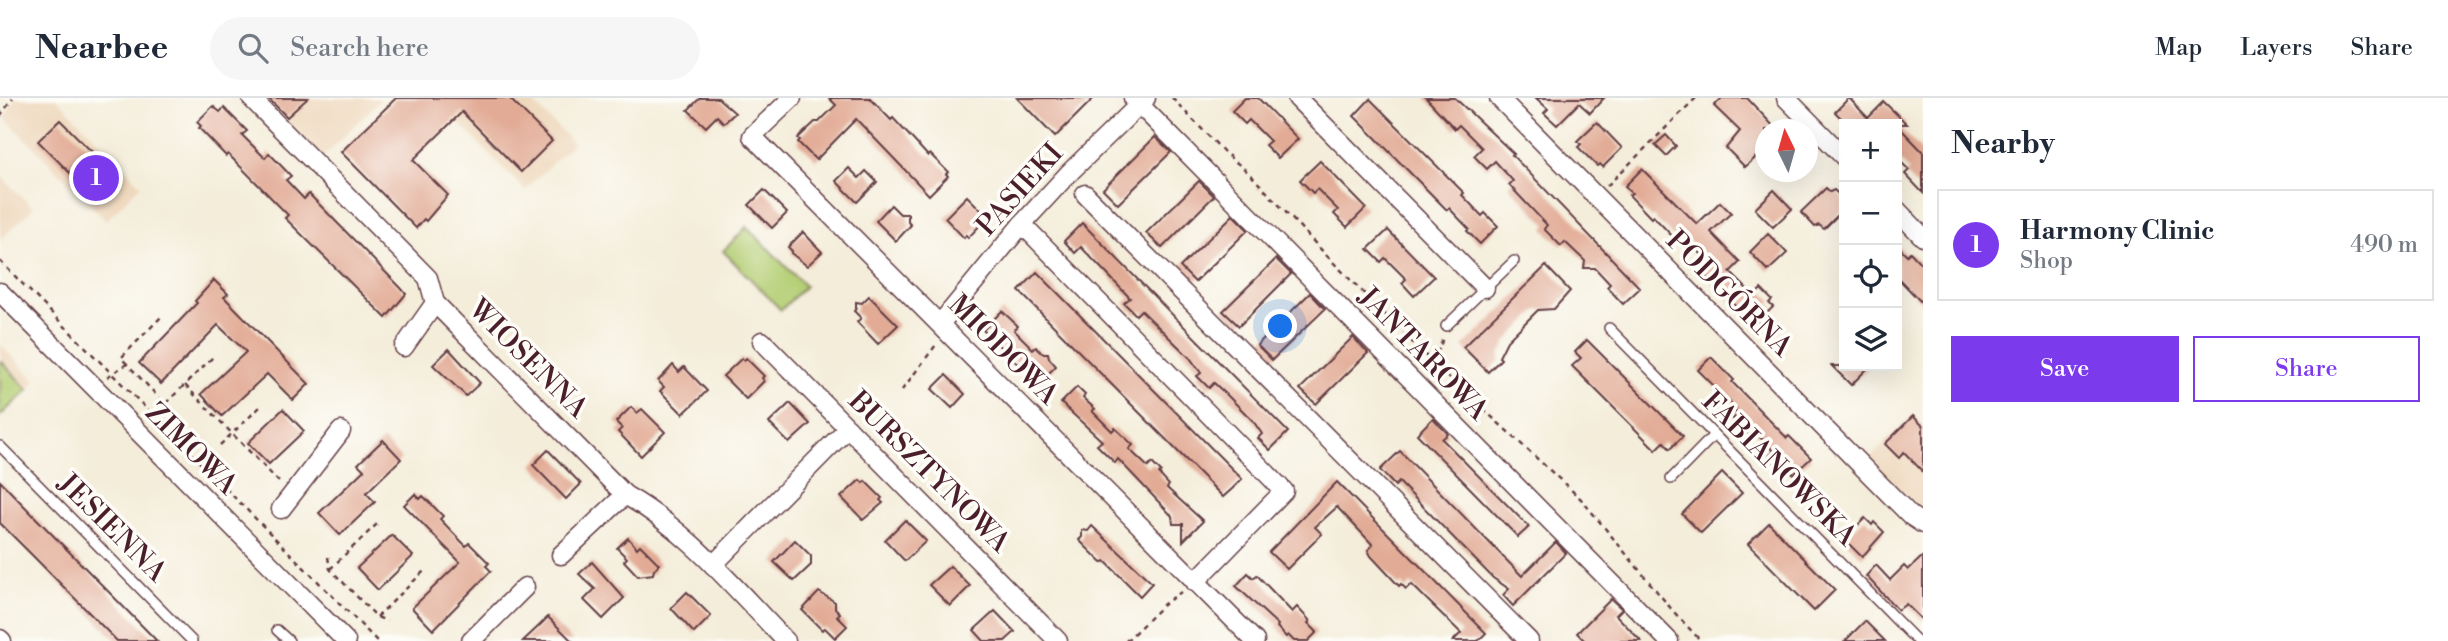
<!DOCTYPE html>
<meta charset="utf-8">
<style>
:root{--surface:#fff;--page:#f6f6f7;--text:#1f2937;--muted:#747a83;--line:#e0e1e3;--accent:#7c3aed}
body{margin:0;font-family:"Libre Bodoni",serif;background:var(--page);color:var(--text)}
.controls{position:absolute;right:21px;top:21px;display:grid;overflow:hidden;border-radius:0px;box-shadow:0 7px 28px #0002}
.controls button{width:63px;height:63px;display:grid;place-items:center;padding:0;border:0;border-bottom:2px solid var(--line);background:var(--surface);color:var(--text);font:35px sans-serif}
.compass{position:absolute;left:1755px;top:21px;width:63px;height:63px;border-radius:50%;background:var(--surface);box-shadow:0 7px 28px #0002;rotate:355deg}
.you{position:absolute;left:1281px;top:229px;width:24px;height:24px;margin:-18px;border:5px solid #fff;border-radius:50%;background:#1a73e8;box-shadow:0 0 0 10px #1a73e833}
.badge{display:grid;place-items:center;width:46px;height:46px;border-radius:50%;background:var(--accent);color:#fff;font-size:23px;font-weight:700}
.pin{position:absolute;translate:-50% -50%;border:4px solid #fff;box-shadow:0 2px 7px #0006}
.list{margin:0;padding:0;list-style:none}
h2{display:flex;justify-content:space-between;align-items:center;height:91px;margin:0;padding:0 28px;font-size:30px}
h2 small{font-size:23px;font-weight:400;color:var(--muted)}
.list li{display:grid;grid-template-columns:46px 1fr auto;gap:21px;align-items:center;box-sizing:border-box;height:112px;margin:0 14px 14px;padding:0 14px;border:2px solid var(--line);border-radius:0px}
.list b{display:block;font-size:26px;white-space:nowrap}
.list p{margin:0;font-size:23px;white-space:nowrap;color:var(--muted)}
.list em{font-size:23px;font-style:normal;color:var(--muted)}
.actions{display:flex;gap:14px;padding:21px 28px}
.actions a{flex:1;padding:16px 0;border:2px solid var(--accent);border-radius:0px;text-align:center;font-size:24px;color:var(--accent)}
.actions .main{background:var(--accent);color:#fff}
.icon{flex:none;width:38px;height:38px;fill:none;stroke:currentColor;stroke-width:2;stroke-linecap:round;stroke-linejoin:round}
.map{position:relative;flex:none;width:1923px;height:543px;overflow:hidden}
header{display:flex;align-items:center;gap:42px;box-sizing:border-box;height:98px;padding:0 35px;background:var(--surface);border-bottom:2px solid var(--line)}
header strong{font-size:33px}
nav{display:flex;gap:38px;margin-inline-start:auto;font-size:24px}
.search{width:490px;height:63px;background:var(--page);display:flex;align-items:center;gap:18px;box-sizing:border-box;padding:0 24px;border-radius:38px;color:var(--muted);font-size:26px}
main{display:flex}
aside{flex:1;background:var(--surface)}
.map>svg:first-child{display:block}
.built{fill:#eed7bb}
.green{fill:#b3ce73;stroke:#7e764f;stroke-width:2}
.building{fill:#e2ab95}
.lines{fill:none;stroke-linecap:round;stroke-linejoin:round}
.lane-casing{stroke:#643e45;stroke-width:12}
.street-casing{stroke:#643e45;stroke-width:21}
.path{stroke:#643e45;stroke-width:2.5;stroke-dasharray:5 5;stroke-linecap:butt}
.lane{stroke:#fff;stroke-width:9}
.street{stroke:#fff;stroke-width:18}
.labels{text-anchor:middle;dominant-baseline:central;stroke-width:7;stroke-linejoin:round;paint-order:stroke}
.street-label{font-size:28px;fill:#4a1f2b;stroke:#fdfcf7}
</style>
<header>
<strong>Nearbee</strong>
<div class="search"><svg class="icon" aria-label="search" viewBox="0 0 24 24"><circle cx="10" cy="10" r="6"/><path d="M15 15l6 6"/></svg>Search here</div>
<nav><a>Map</a><a>Layers</a><a>Share</a></nav>
</header>
<main>
<div class="map">
<svg width="1923" height="543" viewBox="0 0 1923 543">
<rect width="100%" height="100%" fill="#fdfcf7"/>
<filter id="ink" filterUnits="userSpaceOnUse"><feTurbulence type="fractalNoise" baseFrequency=".0143" numOctaves="2"/><feDisplacementMap in="SourceGraphic" scale="14" xChannelSelector="R" yChannelSelector="G"/><feConvolveMatrix kernelMatrix="1 2 1 2 8 2 1 2 1" color-interpolation-filters="sRGB"/></filter>
<filter id="wash" filterUnits="userSpaceOnUse"><feTurbulence type="fractalNoise" baseFrequency=".00686" numOctaves="4" result="noise"/><feDisplacementMap in="SourceGraphic" scale="28" xChannelSelector="R" yChannelSelector="G"/><feGaussianBlur stdDeviation="1.57" result="paint"/><feColorMatrix in="noise" values="0 0 0 0 0 0 0 0 0 0 0 0 0 0 0 0 0 1.4 0 .05"/><feComposite in="paint" operator="in"/></filter>
<g filter="url(#wash)">
<rect width="100%" height="100%" fill="#f4edda"/>
<g class="built">
<path d="M16,0H56L141,87L106,122L4,19Z"/>
<path d="M264,0H382L323,59Z"/>
<path d="M434,0H529L573,45L525,92Z"/>
<path d="M0,77L33,110L0,142Z"/>
<path d="M0,246L36,283L0,318Z"/>
<path d="M1913,318L1923,328V414L1881,373L1877,365L1869,361Z"/>
</g>
<g class="green">
<path d="M747,129L805,188L781,212L723,153Z"/>
<path d="M1,263L28,292L0,318V264Z"/>
</g>
<g id="blocks">
<g class="building">
<path d="M268,0H308L287,19Z"/>
<path d="M396,0H509L552,43L521,74L462,14L413,62L448,97L426,123L424,121L416,130L341,54Z"/>
<path d="M700,0H718L735,15L724,25L717,18L706,29L688,12Z"/>
<path d="M829,0H870L891,22L893,20L928,58L930,56L948,74L946,76L948,78L929,97L856,21L816,62L798,44L800,42L798,40L815,24H819L836,7Z"/>
<path d="M1017,0H1094L1055,39Z"/>
<path d="M1245,0H1258L1298,41L1278,60L1265,47L1270,43L1249,22L1245,26L1232,13Z"/>
<path d="M1426,0H1455L1514,56L1512,57L1640,190L1623,206L1607,189L1610,186L1595,170H1584L1585,163L1565,144L1561,148L1544,131L1547,127L1509,87L1513,83L1495,63L1487,71L1474,58L1482,50L1459,27L1455,31Z"/>
<path d="M1536,0H1604L1590,15L1579,5L1557,27L1544,15L1548,11Z"/>
<path d="M1722,0H1747L1777,32H1766V50L1745,69L1726,50L1740,33L1714,8Z"/>
<path d="M1849,0L1868,20L1884,4L1907,26H1847L1835,14Z"/>
<path d="M1370,1L1464,95L1462,97L1482,118L1485,115L1498,128L1480,146L1467,133L1469,131L1449,110L1447,112L1354,18Z"/>
<path d="M213,8L220,14L224,10L247,33L242,37L265,60L269,55L291,78L286,82L304,101L309,96L401,190L406,196L386,220L285,120L288,117L228,56L226,58L199,30L201,28L197,24Z"/>
<path d="M60,22L118,80L96,101L38,43Z"/>
<path d="M1597,24L1622,50L1603,69L1600,66L1597,68L1578,49L1581,46L1577,43Z"/>
<path d="M1897,27L1923,54V95L1905,76L1909,72L1897,60Z"/>
<path d="M1666,37L1676,48L1666,58L1655,47Z"/>
<path d="M1155,39L1171,54L1118,106L1103,91Z"/>
<path d="M1320,63L1366,110L1347,129L1334,116L1338,112L1317,91L1313,95L1300,82Z"/>
<path d="M849,70L859,80L866,73L877,84L857,104L836,83Z"/>
<path d="M1642,71L1697,126L1720,104L1731,115L1711,134L1740,164L1730,174L1754,198L1761,191L1772,202L1769,205L1773,209L1755,227L1698,170L1707,162L1685,139L1679,145L1653,118L1651,120L1629,97L1632,95L1625,88Z"/>
<path d="M1199,83L1214,98L1162,150L1146,135Z"/>
<path d="M1826,90L1830,94L1834,92L1844,101V111L1824,131L1819,127L1815,129L1801,114Z"/>
<path d="M764,92L787,115L772,130L749,107Z"/>
<path d="M1774,92L1792,111L1773,129L1755,111Z"/>
<path d="M967,98L986,117L984,119L986,121L968,140L966,137L964,140L945,120Z"/>
<path d="M891,107L900,116H908V124L911,127L896,143L876,123Z"/>
<path d="M1233,117L1248,132L1195,184L1180,169Z"/>
<path d="M1082,125L1288,334L1270,352L1258,340L1262,336L1253,323L1228,298L1214,285L1209,290L1197,278L1201,275L1190,260L1141,212L1136,217L1124,205L1130,200L1081,149L1075,155L1064,143Z"/>
<path d="M1388,132L1434,179L1414,198L1402,185L1406,181L1385,160L1381,164L1368,151Z"/>
<path d="M803,134L822,154L807,168L791,155L792,153L788,149Z"/>
<path d="M1768,136L1787,155L1768,173L1750,154Z"/>
<path d="M1897,147L1907,157L1910,154L1923,168V206L1897,179Z"/>
<path d="M1276,161L1291,176L1239,228L1223,213Z"/>
<path d="M1546,168L1570,193L1554,211L1538,212L1507,243L1499,259L1501,261L1488,274L1463,249Z"/>
<path d="M1037,174L1242,381L1232,391L1223,399L1019,193Z"/>
<path d="M214,182L228,196L224,199L309,286L293,302L267,276L222,318L201,296L246,254L218,227L161,286L139,265L197,205L195,203Z"/>
<path d="M1310,195L1325,211L1272,262L1257,247Z"/>
<path d="M869,198L898,227L878,246L857,224L861,220L854,213L856,211V204L862,205Z"/>
<path d="M1002,213L1018,228L1014,232L1033,251L1036,249L1042,255H1048L1049,260L1056,268L1040,284L1033,277L1031,279L983,232Z"/>
<path d="M1353,239L1368,255L1316,306L1300,291Z"/>
<path d="M1587,242L1683,338L1670,351L1664,344L1656,352L1572,268L1581,260L1575,254Z"/>
<path d="M449,251L480,285L466,298L433,267Z"/>
<path d="M1711,259L1734,282L1732,284L1787,340L1789,338L1811,360L1794,376L1785,368L1782,371L1769,358L1774,353L1753,332L1748,337L1733,321L1738,316L1733,312L1736,310L1698,272Z"/>
<path d="M742,260L744,263L746,260L764,278L762,280L764,283L746,301L723,278Z"/>
<path d="M673,267L679,274L684,269L707,293L683,316L660,293L664,289L658,283Z"/>
<path d="M1832,268H1870L1851,287Z"/>
<path d="M946,277L965,296L952,310L932,291Z"/>
<path d="M1077,289L1085,297L1083,300L1095,311L1092,313L1112,333L1115,330L1133,347L1129,351L1148,369L1152,365L1161,374L1159,376L1169,387L1167,390L1203,423L1183,443V426H1173L1172,418L1118,361L1115,365L1097,347L1102,343L1061,305Z"/>
<path d="M790,305L810,326L789,345L769,325Z"/>
<path d="M631,309L637,315L642,311L665,334L641,358L618,334L622,330L616,324Z"/>
<path d="M283,311L304,333L269,366L248,345Z"/>
<path d="M1913,318L1923,328V374L1904,354L1899,360L1885,346Z"/>
<path d="M1433,320L1448,336L1442,341L1529,429L1518,439L1417,336Z"/>
<path d="M383,342L401,361L366,395L375,404L340,437L319,415L364,372L358,366Z"/>
<path d="M548,352L581,386L566,401L533,367Z"/>
<path d="M1400,353L1522,478L1556,444L1566,455L1513,508L1503,497L1509,491L1493,480L1399,384L1395,388L1380,372Z"/>
<path d="M1722,375L1742,395L1701,435L1682,416Z"/>
<path d="M860,382L863,385L865,383L882,400L880,402L883,405L863,422L841,399Z"/>
<path d="M0,383L34,418L157,543H117L34,459L0,425Z"/>
<path d="M1337,384L1486,535L1478,543H1453L1461,535L1411,486L1406,491L1401,486L1399,488L1371,458L1368,452L1373,447L1337,409L1315,429L1322,436L1287,471L1269,454Z"/>
<path d="M415,396L420,401L423,398L443,418L440,421L461,443L466,448L469,445L489,465L486,468L491,473L433,532L412,510L460,464L404,407Z"/>
<path d="M1865,420L1872,427L1874,424L1884,434L1862,459L1844,441Z"/>
<path d="M905,422L926,443L905,463L885,442Z"/>
<path d="M1769,425L1835,492L1814,513L1748,446Z"/>
<path d="M1092,428L1152,485L1140,498L1105,463L1102,465L1079,442L1082,439V432L1088,433Z"/>
<path d="M392,437L413,458L378,492L357,470Z"/>
<path d="M628,440L637,450L640,447L659,466L654,472L653,476L638,478L624,463L627,460L617,450Z"/>
<path d="M795,442L811,458V467L794,483L774,464Z"/>
<path d="M1923,458V523L1906,506L1898,512L1866,478L1876,467L1890,482L1904,468L1908,472Z"/>
<path d="M592,464L624,500L603,521L584,502L595,491L579,476Z"/>
<path d="M950,468L970,488L950,508L929,487Z"/>
<path d="M1248,475L1253,480L1257,477L1292,514L1297,509L1310,523L1308,525L1317,534L1308,543H1294L1288,537L1286,539L1277,529L1278,527L1236,488Z"/>
<path d="M687,494L711,518L694,535L671,510Z"/>
<path d="M819,494L835,504V510L840,515L837,518L847,528L835,540L825,530L822,532L802,512Z"/>
<path d="M1611,501L1622,511L1616,517L1641,543H1585L1577,535Z"/>
<path d="M995,513L1015,534L1005,543H984L974,532Z"/>
<path d="M548,519L572,543H523L540,527Z"/>
<path d="M1865,523L1885,543H1845Z"/>
</g>
</g>
</g>
<g filter="url(#ink)">
<use href="#blocks" fill-opacity="0" stroke="#643e45" stroke-width="2"/>
<g class="lines">
<g class="lane-casing">
<g id="lane">
<path d="M1446,228L1514,163"/>
<path d="M1609,230L1917,543"/>
<path d="M0,348L192,543"/>
<path d="M1671,381L1714,337"/>
<path d="M277,532L289,543"/>
</g>
</g>
<g class="street-casing">
<g id="street">
<path d="M251,0L428,180L435,205L625,397C688,432 736,492 786,543"/>
<path d="M792,0L752,38L1255,543"/>
<path d="M1133,0L1669,543"/>
<path d="M1297,0L1485,190"/>
<path d="M1499,0L1911,418L1923,426"/>
<path d="M1786,0L1844,59"/>
<path d="M1085,96L1529,543"/>
<path d="M1897,112L1923,139"/>
<path d="M1022,126L1284,393L1195,484"/>
<path d="M0,194L346,543"/>
<path d="M940,226L1022,126L1068,76L1146,0"/>
<path d="M762,243L1058,543"/>
<path d="M404,249L435,205"/>
<path d="M281,411L341,333"/>
<path d="M561,457L625,397"/>
<path d="M713,467L848,330"/>
<path d="M0,541L2,543"/>
<path d="M471,543L525,489"/>
</g>
</g>
<g class="path">
<path d="M1172,0L1224,54L1249,75L1328,159L1430,262L1581,401L1673,513L1701,543"/>
<path d="M0,18L13,0"/>
<path d="M1607,88L1696,0"/>
<path d="M0,163L377,543"/>
<path d="M127,266L121,260L161,219"/>
<path d="M1424,271L1440,250L1443,238"/>
<path d="M107,279L127,266L165,306L213,259"/>
<path d="M185,287L280,385"/>
<path d="M902,292L936,247"/>
<path d="M220,347L261,308"/>
<path d="M328,459L330,471L377,519L387,523"/>
<path d="M330,471L377,426"/>
<path d="M377,519L424,473"/>
<path d="M1126,543L1164,506L1181,494"/>
</g>
<use href="#lane" class="lane"/>
<use href="#street" class="street"/>
</g>
</g>
<g class="labels">
<g class="street-label">
<text transform="translate(1020 92) rotate(-48)">PASIEKI</text>
<text transform="translate(1729 196) rotate(45)">PODGÓRNA</text>
<text transform="translate(1003 252) rotate(45)">MIODOWA</text>
<text transform="translate(1423 256) rotate(46)">JANTAROWA</text>
<text transform="translate(528 261) rotate(45)">WIOSENNA</text>
<text transform="translate(191 351) rotate(45)">ZIMOWA</text>
<text transform="translate(1779 371) rotate(45)">FABIANOWSKA</text>
<text transform="translate(929 374) rotate(45)">BURSZTYNOWA</text>
<text transform="translate(112 430) rotate(45)">JESIENNA</text>
</g>
</g>
</svg>
<div class="controls">
<button>+</button>
<button>−</button>
<button><svg class="icon" aria-label="locate" viewBox="0 0 24 24"><circle cx="12" cy="12" r="6"/><path d="M12 2v4M12 18v4M2 12h4M18 12h4"/></svg></button>
<button><svg class="icon" aria-label="layers" viewBox="0 0 24 24"><path d="M12 4l9 5-9 5-9-5zM3 14l9 5 9-5"/></svg></button>
</div>
<svg class="compass" viewBox="-18 -18 36 36"><path d="M0-13l5 13h-10z" fill="#e53935"/><path d="M0 13l5-13h-10z" fill="#747a83"/></svg>
<div class="you"></div>
<div class="pin badge" style="left:96px;top:80px">1</div>
</div>
<aside>
<h2>Nearby<small></small></h2>
<ul class="list">
<li><span class="badge">1</span><div><b>Harmony Clinic</b><p>Shop</p></div><em>490 m</em></li>
</ul>
<div class="actions"><a class="main">Save</a><a>Share</a></div>
</aside>
</main>
